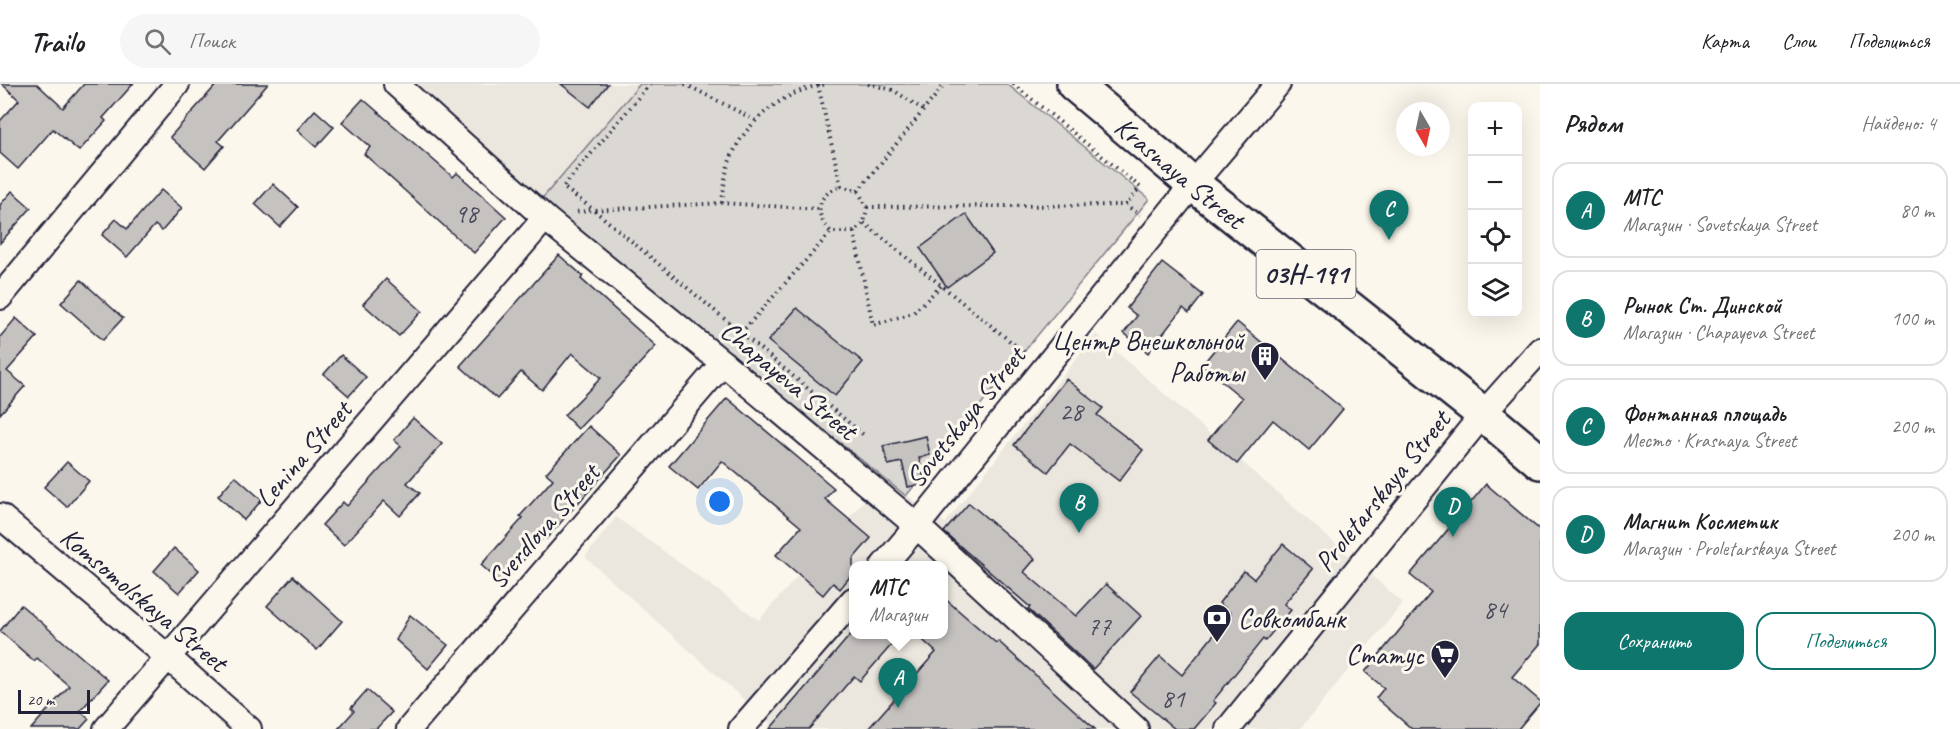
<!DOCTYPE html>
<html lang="ru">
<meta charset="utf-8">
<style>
:root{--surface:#fff;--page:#f6f6f6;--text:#202124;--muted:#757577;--line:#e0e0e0;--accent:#0f766e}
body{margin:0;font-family:Caveat,sans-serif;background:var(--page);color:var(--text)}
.controls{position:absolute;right:18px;top:18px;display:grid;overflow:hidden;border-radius:12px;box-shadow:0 6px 24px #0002}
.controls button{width:54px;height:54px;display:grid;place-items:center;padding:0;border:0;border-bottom:2px solid var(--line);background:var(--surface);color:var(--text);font:30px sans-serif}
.compass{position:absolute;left:1396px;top:18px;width:54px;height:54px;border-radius:50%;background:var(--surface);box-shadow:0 6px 24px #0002;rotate:171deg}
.scale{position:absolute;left:18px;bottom:15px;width:72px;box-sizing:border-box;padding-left:6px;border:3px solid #22223b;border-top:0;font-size:16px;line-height:21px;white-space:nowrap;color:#22223b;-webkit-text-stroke:4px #fbf7ec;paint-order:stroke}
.you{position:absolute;left:720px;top:418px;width:21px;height:21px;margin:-15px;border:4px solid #fff;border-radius:50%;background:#1a73e8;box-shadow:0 0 0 9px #1a73e833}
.badge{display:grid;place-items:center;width:39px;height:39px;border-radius:50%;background:var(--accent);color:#fff;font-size:20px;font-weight:700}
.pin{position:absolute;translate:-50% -50px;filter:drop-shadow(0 2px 3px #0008)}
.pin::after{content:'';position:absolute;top:32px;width:21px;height:18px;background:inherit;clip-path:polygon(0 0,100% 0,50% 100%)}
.popup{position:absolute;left:849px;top:477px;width:99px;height:78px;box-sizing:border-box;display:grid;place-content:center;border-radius:12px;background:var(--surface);filter:drop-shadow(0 2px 4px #0005);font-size:20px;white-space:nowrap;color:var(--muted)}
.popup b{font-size:22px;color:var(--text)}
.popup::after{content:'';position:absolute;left:50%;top:100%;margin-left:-12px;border:12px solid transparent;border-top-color:var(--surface)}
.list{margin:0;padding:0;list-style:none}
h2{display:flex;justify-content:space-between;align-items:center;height:78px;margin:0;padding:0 24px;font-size:26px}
h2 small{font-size:20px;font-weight:400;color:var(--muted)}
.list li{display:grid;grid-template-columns:39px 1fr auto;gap:18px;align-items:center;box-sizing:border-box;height:96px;margin:0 12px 12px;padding:0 12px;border:2px solid var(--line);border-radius:18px}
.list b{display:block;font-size:22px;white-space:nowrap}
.list p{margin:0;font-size:20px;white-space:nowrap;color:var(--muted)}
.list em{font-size:20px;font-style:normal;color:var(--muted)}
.actions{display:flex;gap:12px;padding:18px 24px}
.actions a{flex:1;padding:14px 0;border:2px solid var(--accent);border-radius:18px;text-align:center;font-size:21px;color:var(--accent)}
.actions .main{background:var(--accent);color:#fff}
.icon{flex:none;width:33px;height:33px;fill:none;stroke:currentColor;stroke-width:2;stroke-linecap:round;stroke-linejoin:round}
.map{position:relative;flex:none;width:1540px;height:645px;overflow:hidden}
header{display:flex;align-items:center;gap:36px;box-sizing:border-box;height:84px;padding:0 30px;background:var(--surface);border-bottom:2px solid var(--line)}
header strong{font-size:28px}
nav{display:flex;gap:33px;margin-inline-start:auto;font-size:21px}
.search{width:420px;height:54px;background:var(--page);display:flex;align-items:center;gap:15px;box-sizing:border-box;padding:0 21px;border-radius:33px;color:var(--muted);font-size:22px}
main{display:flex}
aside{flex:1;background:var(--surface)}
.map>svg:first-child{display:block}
.built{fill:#ebe7df;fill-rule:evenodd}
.green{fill:#dbd8d3;stroke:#7e7d87;stroke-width:1.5}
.building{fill:#c6c2c0;stroke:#22223b;stroke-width:1.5}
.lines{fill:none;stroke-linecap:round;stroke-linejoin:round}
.street-casing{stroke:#22223b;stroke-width:28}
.primary-casing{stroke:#22223b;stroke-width:38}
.path{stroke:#22223b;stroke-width:4;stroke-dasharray:1.5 4.5;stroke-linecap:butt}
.street{stroke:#fbf7ec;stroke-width:24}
.primary{stroke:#fbf7ec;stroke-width:33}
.labels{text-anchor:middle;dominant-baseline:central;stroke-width:6;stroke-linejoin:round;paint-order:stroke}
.number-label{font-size:26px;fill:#4b4a5c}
.shield{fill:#fbf7ec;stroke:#636270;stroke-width:1.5}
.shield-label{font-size:27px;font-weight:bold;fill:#22223b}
.street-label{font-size:28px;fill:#22223b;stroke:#fbf7ec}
.poi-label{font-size:28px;fill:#22223b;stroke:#fbf7ec;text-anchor:end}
</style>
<header>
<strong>Trailo</strong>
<div class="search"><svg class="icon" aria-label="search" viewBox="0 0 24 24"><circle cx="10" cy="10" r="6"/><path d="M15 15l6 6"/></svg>Поиск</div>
<nav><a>Карта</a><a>Слои</a><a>Поделиться</a></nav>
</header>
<main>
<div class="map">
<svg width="1540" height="645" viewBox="0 0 1540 645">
<rect width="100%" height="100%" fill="#fbf7ec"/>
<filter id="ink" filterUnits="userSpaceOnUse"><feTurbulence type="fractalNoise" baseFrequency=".0167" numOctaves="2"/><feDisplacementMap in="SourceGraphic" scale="12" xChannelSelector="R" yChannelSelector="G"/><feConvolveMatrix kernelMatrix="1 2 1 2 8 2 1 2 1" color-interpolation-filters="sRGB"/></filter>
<g filter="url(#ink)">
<g class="built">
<path d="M409,0H640L540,117Z"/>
<path d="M1096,250L1403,519L1300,645H768L770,639L585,473L616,433L759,536L884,394L945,439ZM853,482H943V550H853Z"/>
</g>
<path class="green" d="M640,0H1007L1149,115L906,412L540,117Z"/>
<g class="building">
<path d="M2,0H37L63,24L84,0H133L103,34L106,37L79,67L53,45L18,85L0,69V37L19,16Z"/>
<path d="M217,0H268L218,57L224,62L205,84L170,53Z"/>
<path d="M561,0H608L590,23Z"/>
<path d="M363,15L453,93L457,89L506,133L474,169L364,70L370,63L342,38Z"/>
<path d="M315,26L334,43L316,63L297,46Z"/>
<path d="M273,100L298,123L280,143L255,120Z"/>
<path d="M161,106L182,124L162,147L155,141L127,173L102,151L116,135L127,145Z"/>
<path d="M12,107L31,124L0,159V121Z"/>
<path d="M966,130L993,169L947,203L920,164Z"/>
<path d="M559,171L583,192L581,195L656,262L608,314L578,345L564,331L601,294L572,269L542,306L521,288L497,315L460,282Z"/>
<path d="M1162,179L1203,211L1189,229L1183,224L1148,269L1124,249L1137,232L1127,224Z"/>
<path d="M386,195L422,227L399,252L363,220Z"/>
<path d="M81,196L123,234L103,256L61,219Z"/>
<path d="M797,224L863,278L835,312L768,257Z"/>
<path d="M16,234L37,253L7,287L25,302L0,330V253Z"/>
<path d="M1237,238L1343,325L1309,366L1273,336L1237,380L1208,356L1242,314L1202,281Z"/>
<path d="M341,271L366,293L349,312L324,290Z"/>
<path d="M1066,295L1103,324L1097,331L1143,366L1119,397L1070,360L1048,388L1014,361Z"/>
<path d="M727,314L834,404L825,415L871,454L853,475V489L840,505L833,499L823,511L776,471L801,443L722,377L698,406L669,382Z"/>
<path d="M413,334L442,360L407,399L420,409L400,432L384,417L344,461L322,441L343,418L347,422L401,362L394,356Z"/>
<path d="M589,342L621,371L546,455L544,453L502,500L481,481L523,434L520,432L553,395L546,389Z"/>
<path d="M926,352L930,371L919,374L925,399L908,403L902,378L888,381L883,362Z"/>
<path d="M67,378L89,397L67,423L44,403Z"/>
<path d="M235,392L262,416L244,436L218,412Z"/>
<path d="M1486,400L1540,446V560L1512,593L1540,617V619L1518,645H1412L1376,614L1384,604L1365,588L1431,508L1410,491Z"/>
<path d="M969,419L1035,475L1024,488L1076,532L1106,500L1141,532L1093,585L1028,525L1030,523L944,448Z"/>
<path d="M1283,460L1313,485L1284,520L1291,526L1265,557L1263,555L1213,617L1216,619L1194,645H1175L1130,608L1160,572L1182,591L1231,529L1219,519L1244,487L1254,495Z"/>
<path d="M174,464L199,486L179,509L154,487Z"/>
<path d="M293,492L342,537L317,566L267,522Z"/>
<path d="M943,513L996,559L998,557L1095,645H868L936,568L916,550H943Z"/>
<path d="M21,521L108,596L80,627L89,635L80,645H31L69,602L37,574L34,577L0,547Z"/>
<path d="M410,531L448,561L428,585L396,556Z"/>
<path d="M851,550H901L860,597L854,592L809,645H770Z"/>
<path d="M367,606L392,628L376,645H338L354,627L351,624Z"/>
</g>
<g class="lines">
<g class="street-casing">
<g id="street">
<path d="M396,0L545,134L723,279L917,442L1136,645"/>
<path d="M0,213L177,0"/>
<path d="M0,432L168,573L249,645"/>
<path d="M883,482L917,442L1193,100L1278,0"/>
<path d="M106,645L545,134"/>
<path d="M409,645L723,279"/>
<path d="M741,645L853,516"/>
<path d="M1228,645L1483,330L1540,266"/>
</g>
</g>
<g class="primary-casing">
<g id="primary">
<path id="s1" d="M1074,0L1193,100L1483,330L1540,378"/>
</g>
</g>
<g class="path">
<path d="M650,0L563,103L594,126L866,353"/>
<path d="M685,0L755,36"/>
<path d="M868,0L893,6L924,26"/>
<path d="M1013,0L1140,103L1126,121"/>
<path d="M818,1L841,102"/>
<path d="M841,102L858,107L867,123L864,139L854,148H831C813,129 816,111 841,102Z"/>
<path d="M858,107L945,0"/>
<path d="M722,119C724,102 725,85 733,69C749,34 789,4 828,0"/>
<path d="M867,123L1126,121L1140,131"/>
<path d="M577,128L594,126L722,119L819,125"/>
<path d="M864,139L1026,270"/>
<path d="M854,148L873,241L913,229L942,201"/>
<path d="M741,249L831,148"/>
</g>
<use href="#street" class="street"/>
<use href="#primary" class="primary"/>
</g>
</g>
<defs>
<g id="building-pin" transform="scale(1.5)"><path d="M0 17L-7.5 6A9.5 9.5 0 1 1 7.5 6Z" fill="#22223b" stroke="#fbf7ec"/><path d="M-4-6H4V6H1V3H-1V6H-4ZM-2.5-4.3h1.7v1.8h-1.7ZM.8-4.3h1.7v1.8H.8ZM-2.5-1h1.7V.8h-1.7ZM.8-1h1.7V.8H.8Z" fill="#fff"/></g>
<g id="bank-pin" transform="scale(1.5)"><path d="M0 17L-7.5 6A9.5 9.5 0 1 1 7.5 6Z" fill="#22223b" stroke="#fbf7ec"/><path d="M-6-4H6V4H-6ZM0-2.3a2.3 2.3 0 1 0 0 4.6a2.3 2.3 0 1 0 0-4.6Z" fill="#fff"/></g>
<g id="supermarket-pin" transform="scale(1.5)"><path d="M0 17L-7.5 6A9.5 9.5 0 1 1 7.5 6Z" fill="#22223b" stroke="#fbf7ec"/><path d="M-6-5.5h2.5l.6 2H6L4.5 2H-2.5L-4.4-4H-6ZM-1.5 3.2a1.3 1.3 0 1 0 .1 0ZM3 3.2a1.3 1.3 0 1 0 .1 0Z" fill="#fff"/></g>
</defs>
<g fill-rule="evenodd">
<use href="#building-pin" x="1265" y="272"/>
<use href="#bank-pin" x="1217" y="534"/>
<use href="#supermarket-pin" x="1445" y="570"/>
</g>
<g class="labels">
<g class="number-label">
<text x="466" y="129">98</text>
<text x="1071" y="327">28</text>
<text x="1495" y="525">84</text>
<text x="1099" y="542">77</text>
<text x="1173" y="614">81</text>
</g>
<rect class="shield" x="1256.5" y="166" width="99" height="48" rx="4.5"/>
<g class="shield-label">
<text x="1306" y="190">03Н-191</text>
</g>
<g class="street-label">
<text stroke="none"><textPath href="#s1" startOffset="138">Krasnaya Street</textPath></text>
<text transform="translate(789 296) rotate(40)">Chapayeva Street</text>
<text transform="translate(965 333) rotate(-51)">Sovetskaya Street</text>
<text transform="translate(303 370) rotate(-49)">Lenina Street</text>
<text transform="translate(1382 407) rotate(-51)">Proletarskaya Street</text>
<text transform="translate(543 442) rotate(-49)">Sverdlova Street</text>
<text transform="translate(144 515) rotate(40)">Komsomolskaya Street</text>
</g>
<g class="poi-label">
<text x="1244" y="256">Центр Внешкольной<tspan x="1244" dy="32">Работы</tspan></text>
<text x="1238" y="534" text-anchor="start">Совкомбанк</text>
<text x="1424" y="570">Статус</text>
</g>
</g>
</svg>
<div class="controls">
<button>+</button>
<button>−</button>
<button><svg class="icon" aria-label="locate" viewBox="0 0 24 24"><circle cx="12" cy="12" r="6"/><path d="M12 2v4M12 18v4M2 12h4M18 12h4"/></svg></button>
<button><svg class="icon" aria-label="layers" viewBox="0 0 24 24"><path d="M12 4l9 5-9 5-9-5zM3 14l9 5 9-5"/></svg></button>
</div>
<svg class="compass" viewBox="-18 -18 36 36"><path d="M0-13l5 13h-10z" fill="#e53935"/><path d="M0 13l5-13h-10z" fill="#757577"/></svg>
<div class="scale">20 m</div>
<div class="you"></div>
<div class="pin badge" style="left:898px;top:624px">A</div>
<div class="popup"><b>МТС</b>Магазин</div>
<div class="pin badge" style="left:1079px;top:449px">B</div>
<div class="pin badge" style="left:1389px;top:156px">C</div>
<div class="pin badge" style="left:1453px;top:453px">D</div>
</div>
<aside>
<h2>Рядом<small>Найдено: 4</small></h2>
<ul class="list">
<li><span class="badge">A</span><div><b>МТС</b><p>Магазин · Sovetskaya Street</p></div><em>80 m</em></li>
<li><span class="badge">B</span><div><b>Рынок Ст. Динской</b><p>Магазин · Chapayeva Street</p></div><em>100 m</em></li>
<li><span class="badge">C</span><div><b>Фонтанная площадь</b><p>Место · Krasnaya Street</p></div><em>200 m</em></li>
<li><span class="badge">D</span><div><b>Магнит Косметик</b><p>Магазин · Proletarskaya Street</p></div><em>200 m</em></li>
</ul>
<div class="actions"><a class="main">Сохранить</a><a>Поделиться</a></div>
</aside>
</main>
